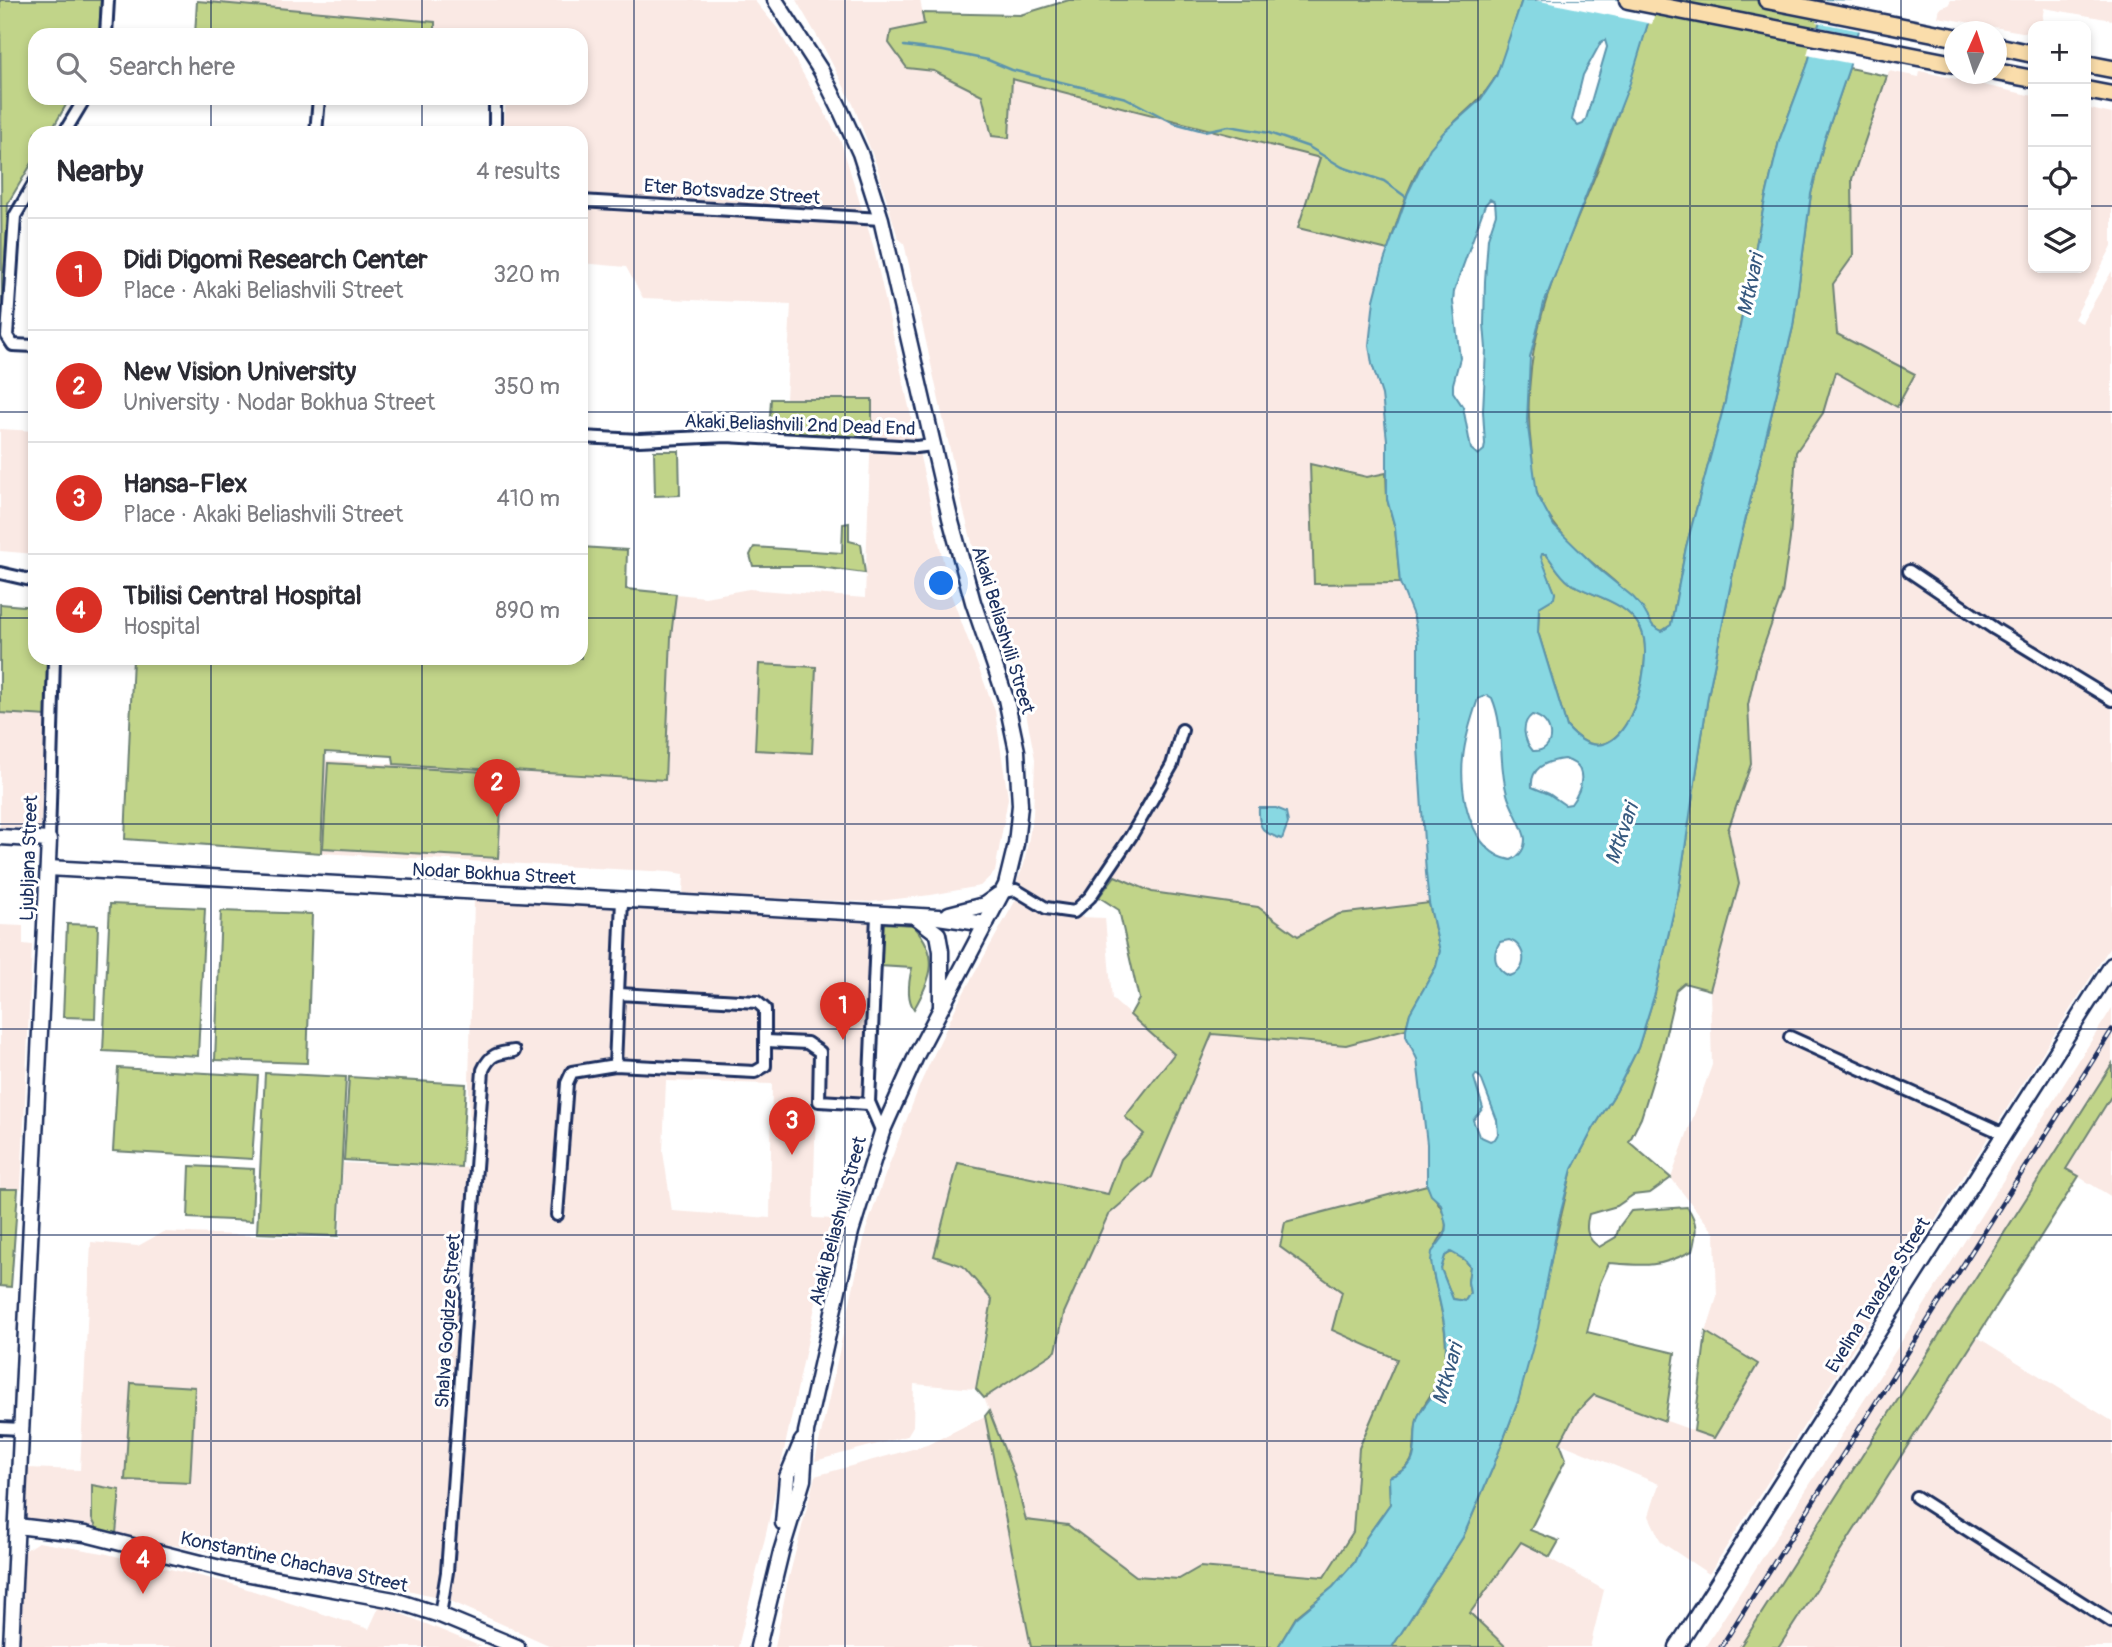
<!DOCTYPE html>
<meta charset="utf-8">
<style>
:root{--surface:#fff;--page:#f2f2f3;--text:#2b2b33;--muted:#7c7c81;--line:#e1e1e2;--accent:#d93025}
body{margin:0;font-family:Pangolin,sans-serif;background:var(--page);color:var(--text)}
.controls{position:absolute;right:21px;top:21px;display:grid;overflow:hidden;border-radius:14px;box-shadow:0 4px 10px #0003}
.controls button{width:63px;height:63px;display:grid;place-items:center;padding:0;border:0;border-bottom:2px solid var(--line);background:var(--surface);color:var(--text);font:35px sans-serif}
.compass{position:absolute;left:1944px;top:21px;width:63px;height:63px;border-radius:50%;background:var(--surface);box-shadow:0 4px 10px #0003;rotate:3deg}
.you{position:absolute;left:942px;top:584px;width:24px;height:24px;margin:-18px;border:5px solid #fff;border-radius:50%;background:#1a73e8;box-shadow:0 0 0 10px #1a73e833}
.badge{display:grid;place-items:center;width:46px;height:46px;border-radius:50%;background:var(--accent);color:#fff;font-size:23px;font-weight:700}
.pin{position:absolute;translate:-50% -58px;filter:drop-shadow(0 2px 4px #0008)}
.pin::after{content:'';position:absolute;top:37px;width:24px;height:21px;background:inherit;clip-path:polygon(0 0,100% 0,50% 100%)}
.list{margin:0;padding:0;list-style:none}
h2{display:flex;justify-content:space-between;align-items:center;height:91px;margin:0;padding:0 28px;font-size:30px}
h2 small{font-size:23px;font-weight:400;color:var(--muted)}
.list li{display:grid;grid-template-columns:46px 1fr auto;gap:21px;align-items:center;box-sizing:border-box;height:112px;padding:0 28px;border-top:2px solid var(--line)}
.list b{display:block;font-size:26px;white-space:nowrap}
.list p{margin:0;font-size:23px;white-space:nowrap;color:var(--muted)}
.list em{font-size:23px;font-style:normal;color:var(--muted)}
.icon{flex:none;width:38px;height:38px;fill:none;stroke:currentColor;stroke-width:2;stroke-linecap:round;stroke-linejoin:round}
.map{position:relative;flex:none;width:2112px;height:1647px;overflow:hidden}
.search{position:absolute;background:var(--surface);box-shadow:0 4px 10px #0003;left:28px;top:28px;width:560px;height:77px;display:flex;align-items:center;gap:18px;box-sizing:border-box;padding:0 24px;border-radius:21px;color:var(--muted);font-size:26px}
.panel{position:absolute;background:var(--surface);box-shadow:0 4px 10px #0003;left:28px;top:126px;width:560px;height:539px;border-radius:21px}
.map>svg:first-child{display:block}
.built{fill:#fae9e4;fill-rule:evenodd}
.green{fill:#c1d489;stroke:#6e8274;stroke-width:2}
.water{fill:#88d8e2;stroke:#5c94ad;stroke-width:2;fill-rule:evenodd}
.pier{fill:#fff}
.lines{fill:none;stroke-linecap:round;stroke-linejoin:round}
.stream{stroke:#5c94ad;stroke-width:2.5}
.street-casing{stroke:#1b2f5e;stroke-width:16}
.secondary-casing{stroke:#1b2f5e;stroke-width:19}
.primary-casing{stroke:#1b2f5e;stroke-width:21}
.street{stroke:#fff;stroke-width:10}
.secondary{stroke:#fff;stroke-width:14}
.primary{stroke:#faddab;stroke-width:16}
.rail-casing{stroke:#1b2f5e;stroke-width:5}
.rail{stroke:#fff;stroke-width:2.5;stroke-dasharray:8;stroke-linecap:butt}
.grid{fill:none;stroke:#1b2f5e;stroke-width:2;stroke-opacity:0.55}
.labels{text-anchor:middle;dominant-baseline:central;stroke-width:6;stroke-linejoin:round;paint-order:stroke}
.street-label{font-size:19px;fill:#1b2f5e;stroke:#fff}
.water-label{font-size:21px;font-style:italic;fill:#36597f;stroke:#fff}
</style>
<div class="map">
<svg width="2112" height="1647" viewBox="0 0 2112 1647">
<rect width="100%" height="100%" fill="#fff"/>
<filter id="ink" filterUnits="userSpaceOnUse"><feTurbulence type="fractalNoise" baseFrequency=".0143" numOctaves="2"/><feDisplacementMap in="SourceGraphic" scale="14" xChannelSelector="R" yChannelSelector="G"/><feConvolveMatrix kernelMatrix="1 2 1 2 8 2 1 2 1" color-interpolation-filters="sRGB"/></filter>
<g filter="url(#ink)">
<g class="built">
<path d="M192,0H754L778,29L841,142L873,245L950,592L995,711L1008,798L995,872L980,886L931,895L870,902L683,895L684,874L669,872L321,853L324,760L664,780L671,637L676,594L705,597L749,589L865,598L872,400L786,399L791,304L643,298L626,267L581,263V133H504L506,98H581V35H435V22Z"/>
<path d="M796,0H920L925,24L891,31L907,68L934,70L982,95L992,136L1009,137L1012,79L1320,158L1299,228L1388,250L1374,300L1378,381L1382,395L1387,440L1386,473L1367,477L1336,468L1310,464L1314,583H1400L1414,618L1418,641V747L1429,903L1339,914L1298,936L1258,907L1152,892L1100,869L1074,907L1062,910L1046,902L1017,881L1024,865L1033,815L1035,759L1022,692L991,615L963,508L904,243L898,238L876,164L853,104L824,48Z"/>
<path d="M1951,0H2112V20L2044,8L2041,26H2033V34L1938,17L1940,8L1948,5Z"/>
<path d="M1889,71L1919,77L1920,71L2033,96V268H2086V108L2112,114V246L2074,319L2082,323L2112,271V944L1709,1574L1661,1542L1649,1516L1659,1484L1560,1443L1576,1413L1594,1395L1714,1438L1757,1364L1706,1332L1717,1297L1715,1234L1671,1178L1712,1065L1710,990L1739,884L1728,830L1751,764L1748,705L1757,665L1782,594L1790,539L1796,452L1823,413L1835,371L1915,375L1837,333L1834,316L1833,284L1853,256L1852,179Z"/>
<path d="M0,429L35,431V554L0,551Z"/>
<path d="M0,713L47,716L41,829L0,827Z"/>
<path d="M1018,896L1055,916L1105,918L1112,999L1174,1054L1125,1117L1144,1134L1121,1159L1108,1195L963,1266L993,1300L980,1353L976,1389L914,1384L913,1426L907,1436L815,1461L866,1230L884,1178L921,1082L958,1003Z"/>
<path d="M474,901L870,917L863,1105L816,1103L813,1218L834,1219L766,1534L738,1647H553L446,1599L327,1571L39,1523L25,1517L27,1468L80,1470L91,1242L138,1246L163,1232L340,1239L343,1163L470,1168L469,1081ZM666,1081L772,1084L770,1218L672,1211L663,1152Z"/>
<path d="M0,925L23,926V944L32,945L21,1189H18L0,1188Z"/>
<path d="M2112,1008V1064L1899,1401L1740,1647H1705L1872,1388Z"/>
<path d="M1406,1029V1036L1417,1059L1427,1144V1185L1286,1222L1342,1292L1332,1330L1398,1359L1359,1448L1353,1532L1324,1577L1200,1567L1179,1579L1136,1576L1068,1525L1026,1520L1014,1474L984,1398L1056,1351L1064,1313L1108,1215L1152,1177L1212,1034L1346,1045Z"/>
<path d="M2112,1095V1197L2066,1169Z"/>
<path d="M1977,1337L2112,1421V1647H1779Z"/>
<path d="M985,1416L1031,1647H775L787,1585L815,1476L927,1445Z"/>
<path d="M38,1542L103,1553L229,1583L369,1629L380,1605L482,1647H20L24,1551Z"/>
<path d="M1521,1542L1604,1590L1590,1647H1506L1469,1613Z"/>
</g>
<g class="green">
<path d="M0,0H101L99,35H35V98H70L50,133H35V158L8,203L2,322Z"/>
<path d="M1069,0H1522C1514,21 1504,64 1493,81C1477,107 1449,122 1432,147C1410,177 1399,216 1388,250L1298,228L1320,158L1012,79L1009,138L992,136L982,95L934,71L907,68L889,43L891,31L924,24L922,13L1020,15Z"/>
<path d="M1655,0H1826L1807,66L1779,141L1764,205L1725,402L1686,547L1671,625L1662,631C1646,626 1629,594 1615,582C1586,557 1554,534 1538,496C1533,484 1533,468 1532,455C1516,341 1559,267 1599,166C1620,111 1638,56 1655,0Z"/>
<path d="M197,1L435,22V35H195Z"/>
<path d="M1849,68L1887,76L1852,179L1853,256L1833,284L1837,334L1915,374L1897,407L1835,372L1823,413L1796,452L1790,539L1782,594L1757,665L1748,705L1751,764L1728,830L1739,884L1710,990L1684,983L1676,990L1661,1054L1641,1118L1629,1142L1671,1178L1650,1193L1633,1195L1617,1206L1589,1214C1585,1228 1586,1238 1599,1247L1616,1237L1619,1227L1631,1211L1687,1207C1698,1222 1697,1233 1692,1251C1659,1268 1645,1266 1609,1263L1600,1283L1587,1332L1675,1353L1665,1421L1594,1395L1576,1413L1560,1443L1566,1459L1530,1530L1559,1541L1550,1557L1521,1542L1470,1613L1506,1647H1392L1463,1537L1493,1467L1518,1401L1572,1169L1593,1129L1616,1092L1638,1048L1655,993L1679,888L1708,696L1736,558L1793,327L1811,194L1824,141Z"/>
<path d="M771,399H872V439L769,433Z"/>
<path d="M654,451H679L680,495L655,496Z"/>
<path d="M1310,464L1367,477L1386,473L1387,499L1395,528L1400,583L1314,584Z"/>
<path d="M849,523V541L861,544L865,573L812,566H753L750,555L754,547L842,553L843,524Z"/>
<path d="M581,547L627,550L626,589L676,594L671,637L665,780L394,764L393,756L325,752L321,853L125,839L133,658H581Z"/>
<path d="M1542,554H1546C1554,564 1560,576 1570,583C1594,597 1627,601 1641,629C1657,663 1623,791 1567,727L1538,632L1539,607L1550,600L1555,593L1540,557Z"/>
<path d="M0,604L35,607V658H51L47,716L0,713Z"/>
<path d="M759,664L816,667L812,753L755,750Z"/>
<path d="M328,763L503,773L498,858L323,848Z"/>
<path d="M1115,876L1152,892L1258,907L1298,936L1339,914L1429,903L1440,951L1436,967L1410,1013L1406,1029L1346,1045L1212,1034L1152,1177L1108,1215L1064,1313L1056,1351L984,1398L976,1389L992,1300L963,1266L934,1256L958,1163L1108,1194L1121,1159L1144,1134L1125,1117L1174,1054L1130,1015L1139,999L1119,910L1099,897Z"/>
<path d="M110,904L205,908L198,1056L103,1051Z"/>
<path d="M221,911L312,914L307,1063L215,1060Z"/>
<path d="M880,923L913,925C940,955 933,976 914,1009C906,998 909,980 912,968L879,966Z"/>
<path d="M67,924L98,925L95,1018L63,1017Z"/>
<path d="M2112,1064V1095L2066,1169L2079,1176L1814,1593L1779,1647H1740Z"/>
<path d="M118,1068L258,1076L252,1159L113,1151Z"/>
<path d="M265,1073L346,1077L338,1236L257,1233Z"/>
<path d="M349,1077L466,1084L461,1167L344,1160Z"/>
<path d="M190,1166L254,1169L252,1221L188,1218Z"/>
<path d="M1427,1185C1432,1197 1442,1204 1445,1217C1448,1235 1441,1233 1436,1246C1434,1253 1432,1266 1433,1273C1434,1279 1437,1287 1438,1294C1443,1317 1449,1344 1444,1368C1439,1388 1420,1406 1417,1420C1411,1446 1423,1465 1389,1477L1390,1504L1366,1538L1354,1563L1333,1587L1296,1617L1278,1647H1031L985,1416L989,1411L1014,1474L1026,1520L1068,1525L1136,1576L1179,1579L1200,1567L1324,1577L1353,1532L1359,1448L1397,1359L1332,1330L1342,1292L1280,1247L1285,1222Z"/>
<path d="M0,1189H18L11,1287L0,1286Z"/>
<path d="M1452,1252L1465,1260L1470,1266L1468,1282L1470,1293L1465,1301L1453,1299L1441,1269L1445,1256Z"/>
<path d="M1706,1332L1758,1364L1714,1438L1694,1431Z"/>
<path d="M131,1383L195,1387L190,1483L125,1480Z"/>
<path d="M92,1485L120,1490L116,1534L98,1531L92,1519Z"/>
</g>
<g class="water">
<path d="M1522,0H1655L1630,83L1544,303L1530,358L1527,420L1537,494L1554,526L1596,567L1633,597L1642,607L1653,626L1662,631L1671,625L1686,547L1725,402L1764,205L1779,141L1807,66L1826,0H1867L1849,68L1824,141L1811,194L1793,327L1736,558L1708,696L1679,888L1655,993L1638,1048L1616,1092L1593,1129L1572,1169L1559,1219L1538,1328L1518,1401L1493,1467L1463,1537L1392,1647H1278L1296,1618L1333,1587L1354,1563L1366,1538L1390,1504L1389,1477C1425,1465 1411,1445 1417,1420C1419,1410 1429,1401 1434,1393C1437,1387 1440,1379 1442,1373C1454,1337 1436,1296 1431,1261L1432,1252L1445,1235L1446,1225L1441,1204L1431,1195L1427,1185V1144L1417,1059L1406,1036V1029L1410,1013L1436,967L1440,951L1429,903L1426,873L1418,747V641L1414,618L1400,583L1395,528L1387,499V440L1382,395L1372,364L1369,345L1374,300L1384,261L1408,193L1430,148L1444,132L1481,99L1496,77ZM1605,40L1607,47L1586,119L1583,124L1578,126L1572,120L1583,75L1601,42ZM1490,199L1495,202L1496,214L1488,238L1485,281L1484,324L1486,349L1483,411L1485,444L1484,450L1478,455L1471,449L1463,407L1453,392V384L1460,358L1453,302L1454,291L1485,205ZM1542,554H1546C1554,564 1560,576 1570,583C1594,597 1627,601 1641,629C1657,663 1623,791 1567,727L1538,632L1539,607L1554,598L1555,593L1541,557ZM1487,695L1492,698C1505,728 1498,763 1507,794C1510,807 1524,827 1525,839C1525,849 1520,856 1511,860C1470,853 1459,792 1463,758C1465,738 1471,719 1478,699ZM1532,715C1555,719 1557,752 1533,751C1524,741 1520,724 1532,715ZM1564,759C1589,765 1583,788 1571,804L1565,805L1549,794L1532,787C1530,767 1547,761 1564,759ZM1509,940C1527,945 1529,972 1509,976C1495,969 1491,955 1500,942ZM1476,1074L1481,1078L1497,1120L1498,1134L1495,1139L1490,1141L1479,1136L1473,1120L1483,1108L1474,1078ZM1451,1252L1465,1260L1470,1266L1468,1282L1470,1293L1465,1301L1453,1299L1441,1269L1445,1256Z"/>
<path d="M1259,808H1276L1286,812L1288,823L1282,839C1263,833 1258,829 1259,808Z"/>
</g>
<g class="pier">
<path d="M1535,0H1658L1652,24Z"/>
<path d="M1822,0L1870,1L1861,31L1816,22Z"/>
<path d="M1815,26L1860,35L1853,64L1807,55Z"/>
</g>
<g class="lines">
<path class="stream" d="M904,46L943,51L988,60L1012,70L1126,98L1174,123L1204,131L1229,126L1269,133L1309,147L1342,167L1384,181L1406,197"/>
<g class="street-casing">
<g id="street">
<path d="M106,35L108,0"/>
<path d="M64,133L85,98"/>
<path d="M316,133L319,98"/>
<path d="M495,133V98"/>
<path d="M35,182L15,216L7,336L13,345L35,346"/>
<path d="M581,201L881,219"/>
<path d="M581,437L639,440L727,436L916,447L933,445"/>
<path d="M1909,571L1995,629L2112,700"/>
<path d="M0,573L35,581"/>
<path d="M49,840L54,658"/>
<path d="M1002,892L1016,890L1046,908L1074,912L1090,897L1131,836L1172,765L1182,730"/>
<path d="M877,915L869,1102L882,1132"/>
<path d="M1790,1037L2004,1134"/>
<path d="M767,1041L807,1043L820,1052L819,1101L869,1104"/>
<path d="M615,1065L622,900"/>
<path d="M557,1215L567,1083L572,1072L615,1065L755,1072L765,1066V1009L757,1002L619,994"/>
<path d="M0,1428L22,1429"/>
<path d="M1916,1497L2112,1622"/>
<path d="M440,1615L447,1572L483,1070C490,1054 498,1053 514,1051"/>
</g>
</g>
<g class="secondary-casing">
<g id="secondary">
<path d="M0,837L49,840L11,1647"/>
<path d="M48,868L938,917L986,924"/>
<path d="M949,914L984,905L998,895"/>
<path d="M916,917L938,934L941,951V1006"/>
<path d="M783,1523L787,1477L802,1441"/>
<path d="M17,1526L85,1534L228,1570L394,1600L440,1615L517,1647"/>
<path d="M758,1647L781,1552L803,1480L806,1432L851,1232L882,1132L917,1054L1006,885L1016,844L1020,805L1017,751L1006,699L973,602L950,518L881,219L860,153L840,109L821,71L775,0"/>
<path d="M1677,1647L2112,965"/>
</g>
</g>
<g class="primary-casing">
<g id="primary">
<path d="M1628,0L1954,64"/>
<path d="M1767,0L1954,37"/>
<path d="M1996,46L2033,54"/>
<path d="M2086,64L2112,69"/>
<path d="M1996,72L2033,79"/>
<path d="M2086,90L2112,95"/>
</g>
</g>
<use href="#street" class="street"/>
<use href="#secondary" class="secondary"/>
<use href="#primary" class="primary"/>
<g class="rail-casing">
<path id="rail" d="M1721,1647L2112,1030"/>
</g>
<use href="#rail" class="rail"/>
</g>
</g>
<path class="grid" d="M211,0V35M422,0V35M634,0V1647M845,0V1647M1056,0V1647M1267,0V1647M1478,0V1647M1690,0V1647M1901,0V1647M211,98V133M422,98V133M0,206H35M581,206H2033M2086,206H2112M0,412H35M581,412H2112M0,618H35M581,618H2112M211,658V1647M422,658V1647M0,824H2112M0,1029H2112M0,1235H2112M0,1441H2112"/>
<g class="labels">
<g class="street-label">
<text transform="translate(732 192) rotate(4)">Eter Botsvadze Street</text>
<text transform="translate(800 425) rotate(2)">Akaki Beliashvili 2nd Dead End</text>
<text transform="translate(1003 630) rotate(73)">Akaki Beliashvili Street</text>
<text transform="translate(29 858) rotate(-88)">Ljubljana Street</text>
<text transform="translate(494 874) rotate(3)">Nodar Bokhua Street</text>
<text transform="translate(838 1221) rotate(-75)">Akaki Beliashvili Street</text>
<text transform="translate(1878 1295) rotate(-58)">Evelina Tavadze Street</text>
<text transform="translate(448 1321) rotate(-86)">Shalva Gogidze Street</text>
<text transform="translate(294 1562) rotate(12)">Konstantine Chachava Street</text>
</g>
<g class="water-label">
<text transform="translate(1751 285) rotate(-78)">Mtkvari</text>
<text transform="translate(1622 834) rotate(-71)">Mtkvari</text>
<text transform="translate(1448 1374) rotate(-74)">Mtkvari</text>
</g>
</g>
</svg>
<div class="controls">
<button>+</button>
<button>−</button>
<button><svg class="icon" aria-label="locate" viewBox="0 0 24 24"><circle cx="12" cy="12" r="6"/><path d="M12 2v4M12 18v4M2 12h4M18 12h4"/></svg></button>
<button><svg class="icon" aria-label="layers" viewBox="0 0 24 24"><path d="M12 4l9 5-9 5-9-5zM3 14l9 5 9-5"/></svg></button>
</div>
<svg class="compass" viewBox="-18 -18 36 36"><path d="M0-13l5 13h-10z" fill="#e53935"/><path d="M0 13l5-13h-10z" fill="#7c7c81"/></svg>
<div class="you"></div>
<div class="pin badge" style="left:843px;top:1040px">1</div>
<div class="pin badge" style="left:497px;top:817px">2</div>
<div class="pin badge" style="left:792px;top:1155px">3</div>
<div class="pin badge" style="left:143px;top:1594px">4</div>
<div class="search"><svg class="icon" aria-label="search" viewBox="0 0 24 24"><circle cx="10" cy="10" r="6"/><path d="M15 15l6 6"/></svg>Search here</div>
<section class="panel">
<h2>Nearby<small>4 results</small></h2>
<ul class="list">
<li><span class="badge">1</span><div><b>Didi Digomi Research Center</b><p>Place · Akaki Beliashvili Street</p></div><em>320 m</em></li>
<li><span class="badge">2</span><div><b>New Vision University</b><p>University · Nodar Bokhua Street</p></div><em>350 m</em></li>
<li><span class="badge">3</span><div><b>Hansa-Flex</b><p>Place · Akaki Beliashvili Street</p></div><em>410 m</em></li>
<li><span class="badge">4</span><div><b>Tbilisi Central Hospital</b><p>Hospital</p></div><em>890 m</em></li>
</ul>
</section>
</div>
